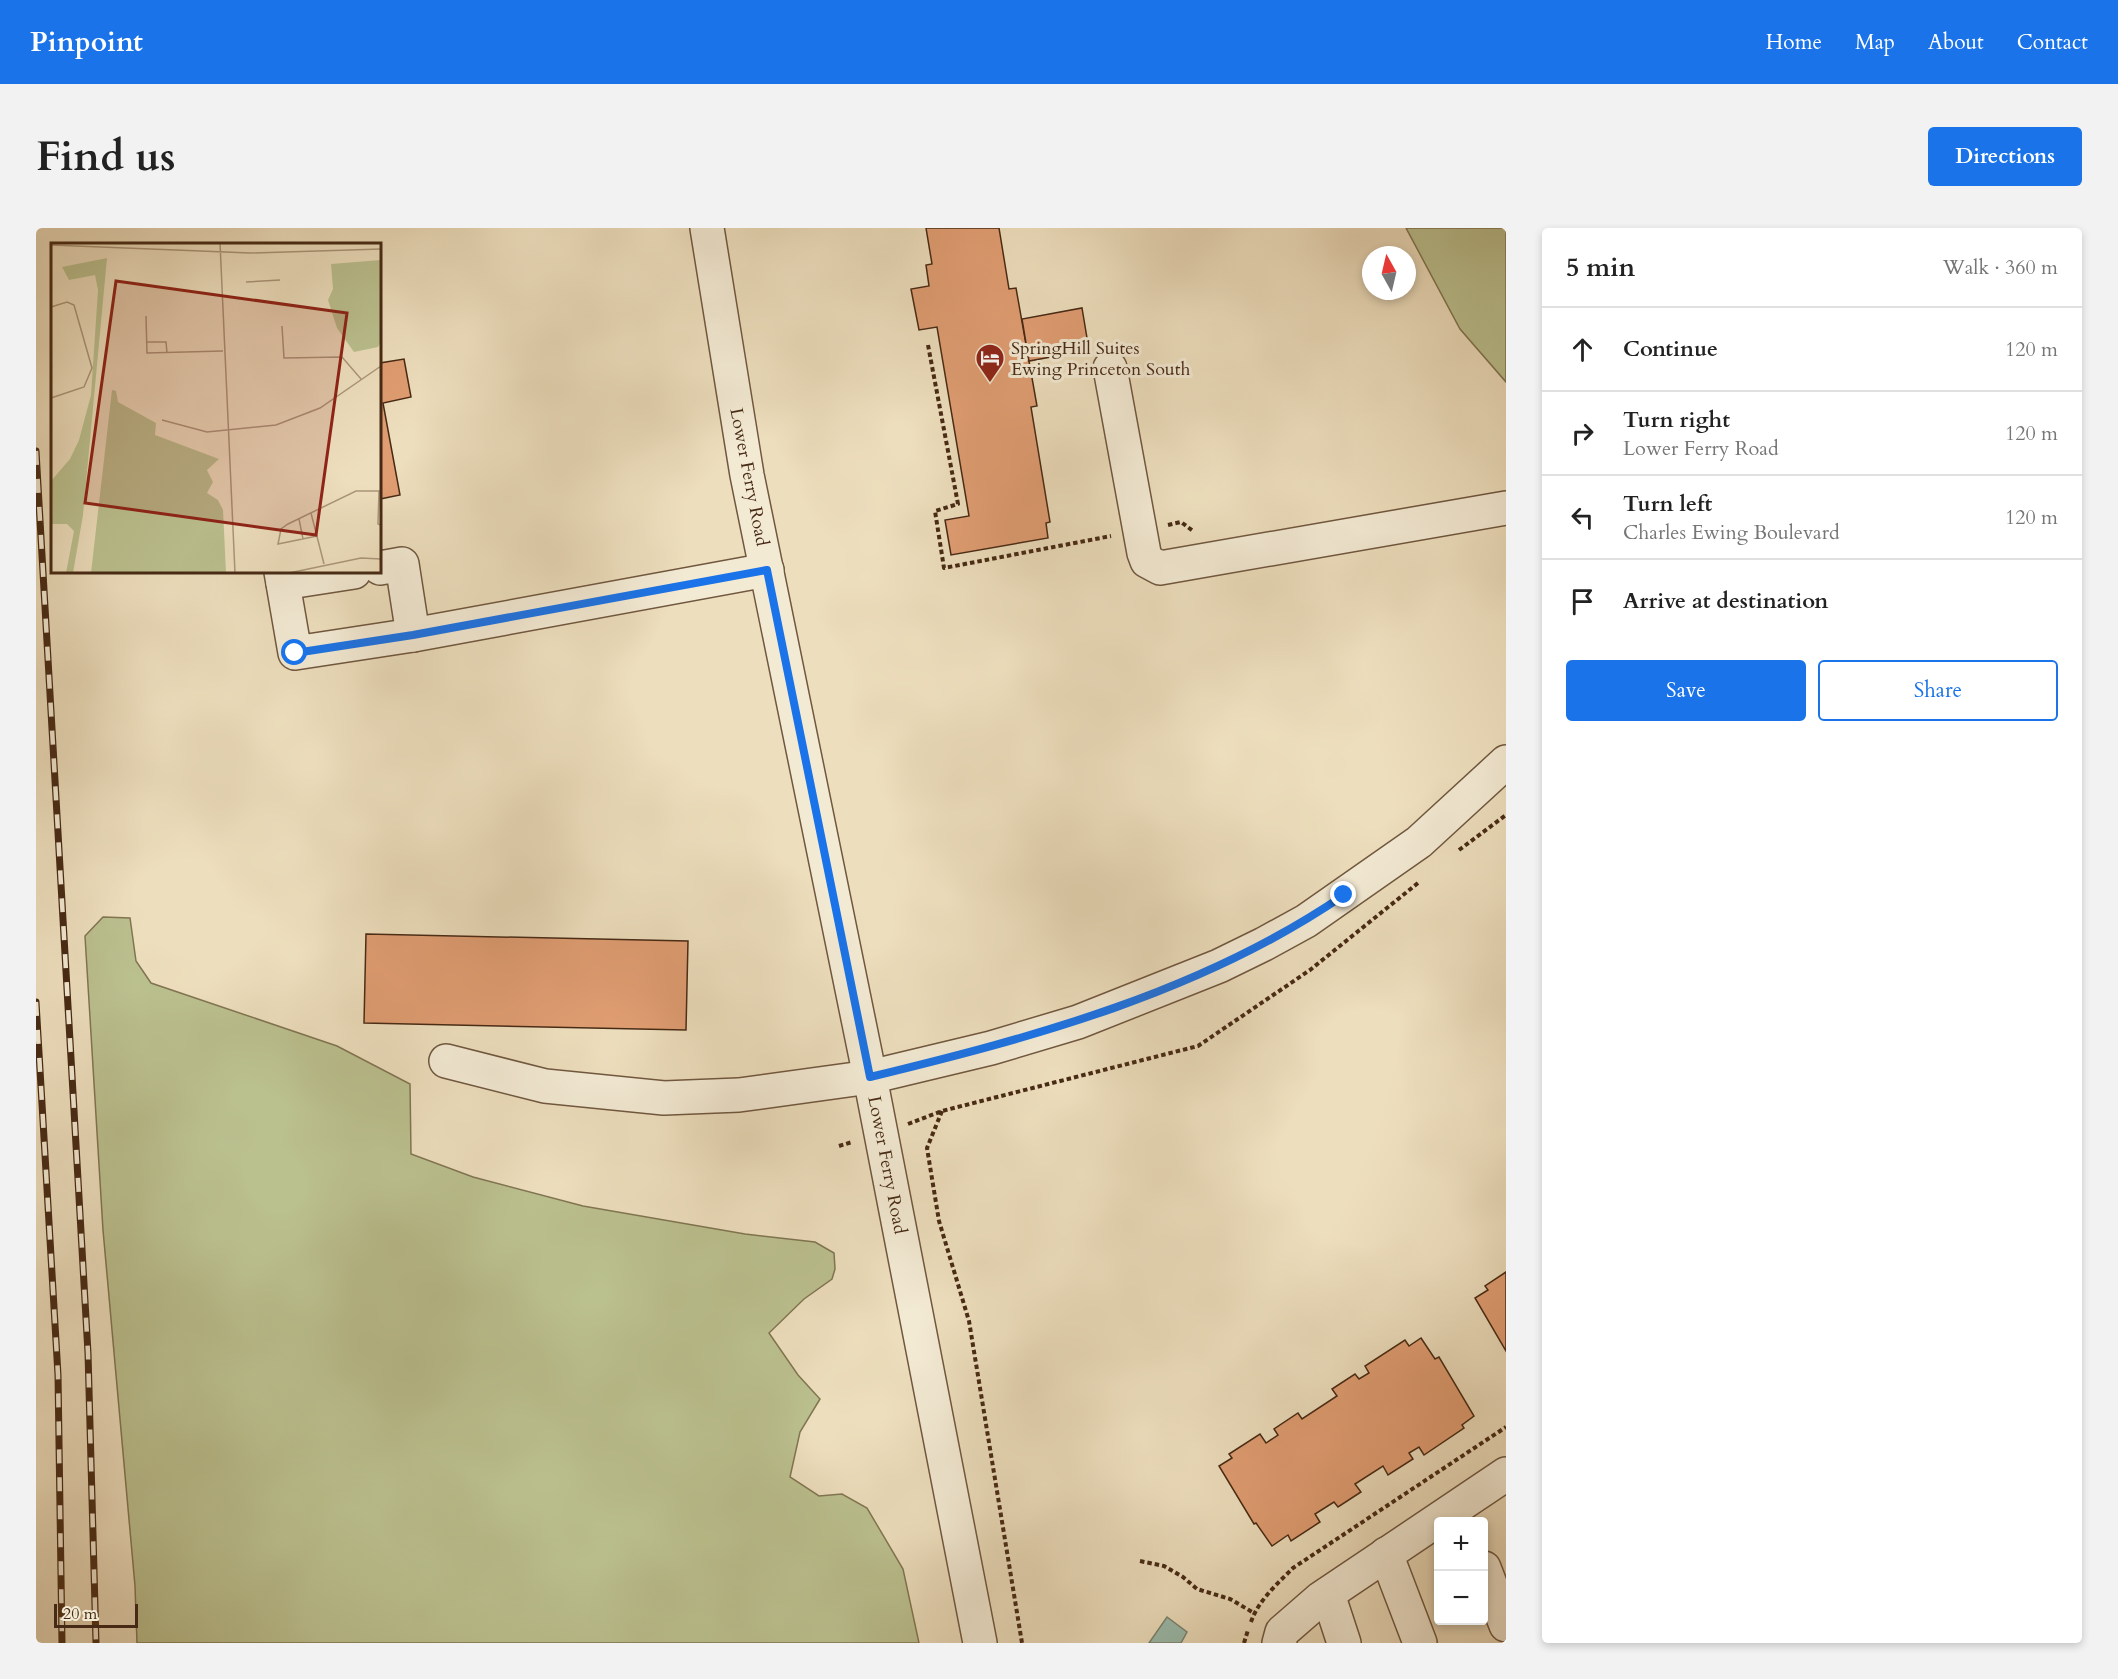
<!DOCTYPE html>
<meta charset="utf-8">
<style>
:root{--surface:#fff;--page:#f2f2f2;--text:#222;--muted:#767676;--line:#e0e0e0;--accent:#1a73e8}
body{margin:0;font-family:Cardo,serif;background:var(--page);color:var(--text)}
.controls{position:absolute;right:18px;bottom:18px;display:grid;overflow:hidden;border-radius:6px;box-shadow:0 3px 9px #0003}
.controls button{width:54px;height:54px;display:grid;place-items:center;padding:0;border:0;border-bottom:2px solid var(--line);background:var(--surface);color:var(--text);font:30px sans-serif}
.compass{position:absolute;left:1326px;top:18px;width:54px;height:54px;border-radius:50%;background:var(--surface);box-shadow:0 3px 9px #0003;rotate:352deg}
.scale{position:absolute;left:18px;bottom:15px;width:84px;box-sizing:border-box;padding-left:6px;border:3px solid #472a15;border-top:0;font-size:16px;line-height:21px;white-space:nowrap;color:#472a15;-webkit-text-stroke:4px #f3ead4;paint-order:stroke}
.stop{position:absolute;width:18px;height:18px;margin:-14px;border:4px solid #1a73e8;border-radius:50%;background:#fff}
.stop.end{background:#1a73e8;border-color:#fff;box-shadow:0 2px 6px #0008}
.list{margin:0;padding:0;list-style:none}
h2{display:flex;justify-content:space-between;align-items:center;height:78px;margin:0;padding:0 24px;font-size:26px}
h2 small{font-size:20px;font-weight:400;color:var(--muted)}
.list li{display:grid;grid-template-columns:39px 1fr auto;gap:18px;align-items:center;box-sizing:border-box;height:84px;padding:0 24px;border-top:2px solid var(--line)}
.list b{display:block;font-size:22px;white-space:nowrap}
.list p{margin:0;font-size:20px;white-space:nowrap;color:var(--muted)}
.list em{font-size:20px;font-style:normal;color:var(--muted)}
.actions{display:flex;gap:12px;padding:18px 24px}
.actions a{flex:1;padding:14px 0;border:2px solid var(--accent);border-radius:6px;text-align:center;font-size:21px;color:var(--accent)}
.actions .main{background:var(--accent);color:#fff}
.icon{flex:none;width:33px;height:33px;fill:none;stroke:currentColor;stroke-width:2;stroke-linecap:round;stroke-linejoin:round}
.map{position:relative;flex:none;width:1470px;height:1415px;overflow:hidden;border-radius:6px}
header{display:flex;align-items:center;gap:36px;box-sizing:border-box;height:84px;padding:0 30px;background:var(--accent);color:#fff}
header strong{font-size:28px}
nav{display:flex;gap:33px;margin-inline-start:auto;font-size:21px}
.intro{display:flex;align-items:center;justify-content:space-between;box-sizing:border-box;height:144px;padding:0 36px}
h1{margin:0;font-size:42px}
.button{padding:15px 27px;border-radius:6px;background:var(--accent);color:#fff;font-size:21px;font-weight:700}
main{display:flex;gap:36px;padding:0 36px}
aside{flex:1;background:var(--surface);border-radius:6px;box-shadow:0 3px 9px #0003}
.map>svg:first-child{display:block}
.green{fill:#bbc08f;stroke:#817552;stroke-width:1.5}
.water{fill:#9abcad;stroke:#798270;stroke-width:1.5}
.building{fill:#e09d72;stroke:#472a15;stroke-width:1.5}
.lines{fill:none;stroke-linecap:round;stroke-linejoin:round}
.minor-casing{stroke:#70573f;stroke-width:36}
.path{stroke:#472a15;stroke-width:4;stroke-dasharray:4.5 3;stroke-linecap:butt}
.minor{stroke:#f3ead4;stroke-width:33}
.rail-casing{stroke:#472a15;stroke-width:7}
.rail{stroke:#f3ead4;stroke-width:4.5;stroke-dasharray:14;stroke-linecap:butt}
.route{stroke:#1a73e8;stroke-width:8}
.labels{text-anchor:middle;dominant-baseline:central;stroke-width:6;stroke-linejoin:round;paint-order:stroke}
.poi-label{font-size:18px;fill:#472a15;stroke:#f3ead4;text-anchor:start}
.street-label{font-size:18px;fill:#472a15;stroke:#f3ead4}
.inset-road{fill:none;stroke:#ab967a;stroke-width:1.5}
.view{fill:#8f2418;fill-opacity:0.15;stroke:#8f2418;stroke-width:3}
.inset-edge{fill:none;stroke:#472a15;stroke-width:3}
</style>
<header>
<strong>Pinpoint</strong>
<nav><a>Home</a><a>Map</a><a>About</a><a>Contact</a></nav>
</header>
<div class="intro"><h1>Find us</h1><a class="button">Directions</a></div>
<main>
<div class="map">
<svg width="1470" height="1415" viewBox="0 0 1470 1415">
<rect width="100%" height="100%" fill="#eddebd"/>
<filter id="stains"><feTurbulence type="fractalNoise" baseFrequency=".00333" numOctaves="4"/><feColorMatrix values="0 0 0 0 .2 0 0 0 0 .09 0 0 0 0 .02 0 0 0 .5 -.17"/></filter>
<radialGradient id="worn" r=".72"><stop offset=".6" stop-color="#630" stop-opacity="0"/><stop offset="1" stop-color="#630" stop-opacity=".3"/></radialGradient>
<g class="green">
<path d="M1370,0H1470V154L1424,101Z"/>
<path d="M67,689L94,690L100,733L115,755L301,818L374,856L375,926L437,949L547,978L709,1006L779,1014L798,1025L799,1041L796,1051L768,1071L733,1105L762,1147L784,1171L764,1204L754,1249L783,1268L806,1266L831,1280L867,1341L883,1415H101L99,1358L67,1002L49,708Z"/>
</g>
<path class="water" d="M1131,1389L1151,1404L1145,1415H1113Z"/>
<g class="building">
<path d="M890,0H963L973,61L980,60L1001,178L995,179L1014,294L1010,295L1012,310L915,327L909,292L933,288L901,99L883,102L875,61L893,58L890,37L896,36Z"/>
<path d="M1046,80L1053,122L993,133L986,91Z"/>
<path d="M368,131L375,169L347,175L364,267L344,271V135Z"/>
<path d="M330,706L652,713L650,802L328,795Z"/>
<path d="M1470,1044V1123L1439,1070L1452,1062L1449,1058Z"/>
<path d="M1385,1110L1399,1131L1403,1129L1438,1188L1426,1197L1428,1200L1388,1227L1383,1219L1373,1225L1377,1231L1352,1247L1347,1238L1319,1256L1325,1264L1302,1279L1298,1274L1279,1286L1284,1294L1255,1313L1252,1307L1236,1318L1220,1295L1218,1296L1183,1238L1196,1230L1193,1226L1224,1206L1230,1215L1242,1207L1238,1201L1262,1185L1266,1191L1301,1168L1296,1161L1319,1146L1323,1151L1333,1145L1329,1138L1369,1112L1373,1118Z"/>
</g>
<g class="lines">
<g class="minor-casing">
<g id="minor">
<path d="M671,0L711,247L834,849L944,1415"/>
<path d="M1074,140L1108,325L1111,333L1124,340L1470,280"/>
<path d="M344,340L366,336L377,407"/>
<path d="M245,344L259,425L377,407L731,342"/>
<path d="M247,355L318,344"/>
<path d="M410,833L509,858L628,870L703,867L834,849L955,820L1042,794L1183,738L1228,716L1270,693L1383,614L1470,534"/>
<path d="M1350,1326L1384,1415"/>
<path d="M1448,1340L1470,1397"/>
<path d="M1292,1366L1308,1415"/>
<path d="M1243,1415L1246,1404L1284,1371L1470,1246"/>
</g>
</g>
<g class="path">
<path d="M892,117L922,276L899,283L908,340L1075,308"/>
<path d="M1132,297L1145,294L1157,303"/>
<path d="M1423,622L1470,587"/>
<path d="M906,883L891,920L903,993L933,1093L986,1415"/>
<path d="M872,896L906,883L1162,818L1274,742L1382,655"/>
<path d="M803,918L816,914"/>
<path d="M1104,1333L1128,1338L1147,1349L1161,1361L1194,1371L1218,1385"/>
<path d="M1215,1394C1222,1373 1241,1356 1257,1340L1470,1199"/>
<path d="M1208,1415L1212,1402"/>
</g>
<use href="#minor" class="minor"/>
<g class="rail-casing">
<g id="rail">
<path d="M0,223L52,1125L60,1415"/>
<path d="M0,774L22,1147L26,1415"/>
</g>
</g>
<use href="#rail" class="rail"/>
</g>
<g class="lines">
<path class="route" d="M259,425L377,407L731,342L834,849C999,809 1166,764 1308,667"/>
</g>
<defs>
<g id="hotel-pin" transform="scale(1.5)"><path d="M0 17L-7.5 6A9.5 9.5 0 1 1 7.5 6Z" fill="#8f2418" stroke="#f3ead4"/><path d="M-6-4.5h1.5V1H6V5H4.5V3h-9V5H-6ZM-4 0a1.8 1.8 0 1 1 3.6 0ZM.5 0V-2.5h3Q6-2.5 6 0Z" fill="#fff"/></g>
</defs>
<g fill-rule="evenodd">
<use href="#hotel-pin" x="954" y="130"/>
</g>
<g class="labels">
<g class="poi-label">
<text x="975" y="120">SpringHill Suites<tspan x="975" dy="21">Ewing Princeton South</tspan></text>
</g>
<g class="street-label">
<text transform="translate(713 249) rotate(79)">Lower Ferry Road</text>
<text transform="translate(851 937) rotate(79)">Lower Ferry Road</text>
</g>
</g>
<g transform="translate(15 15)">
<rect width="330" height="330" fill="#eddebd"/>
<path d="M56,15L32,272L22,330H15L23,288L16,281H0V238L19,216L28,197L40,152L47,47L44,32L18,37L11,24ZM330,17V99L327,104L303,109L286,85L277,57L282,46L280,21ZM61,147L65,148L67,159L105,180L104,192L168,216L156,227L162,239L156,250L167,257L172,267L175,330H40Z" fill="#bbc08f"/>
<path class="inset-road" d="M169,0L184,330M0,2L199,10L330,6M195,39L229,37M0,64L16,59L23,62L41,125L33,144L0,155M95,73L96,110L172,108M231,83L233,115L291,114L310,136M96,99H115L116,110M111,177L156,189L225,182L269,165L330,123M328,248L327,281L330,282M260,270L273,321M248,276L252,296M266,293L227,301L230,286L237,281L305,248H330M238,330L310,315L330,316"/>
<path class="view" d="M65,38L296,70L265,292L34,260Z"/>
<rect width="330" height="330" class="inset-edge"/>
</g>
<rect width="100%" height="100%" filter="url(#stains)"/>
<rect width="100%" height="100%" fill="url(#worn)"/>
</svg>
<div class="controls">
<button>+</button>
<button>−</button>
</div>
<svg class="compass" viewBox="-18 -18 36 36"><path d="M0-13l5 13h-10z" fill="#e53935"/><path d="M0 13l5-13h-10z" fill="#767676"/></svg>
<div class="scale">20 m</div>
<div class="stop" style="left:259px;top:425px"></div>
<div class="stop end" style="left:1308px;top:667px"></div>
</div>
<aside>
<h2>5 min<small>Walk · 360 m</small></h2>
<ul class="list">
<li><svg class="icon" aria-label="ahead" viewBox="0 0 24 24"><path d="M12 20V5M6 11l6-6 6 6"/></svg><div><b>Continue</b></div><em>120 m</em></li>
<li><svg class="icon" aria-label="right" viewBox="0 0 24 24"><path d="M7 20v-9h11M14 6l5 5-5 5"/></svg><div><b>Turn right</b><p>Lower Ferry Road</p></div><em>120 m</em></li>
<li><svg class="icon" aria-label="left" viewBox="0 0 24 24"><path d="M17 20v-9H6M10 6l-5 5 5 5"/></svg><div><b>Turn left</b><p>Charles Ewing Boulevard</p></div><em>120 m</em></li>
<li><svg class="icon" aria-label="arrive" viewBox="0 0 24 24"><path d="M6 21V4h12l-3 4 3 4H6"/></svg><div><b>Arrive at destination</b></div></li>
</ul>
<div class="actions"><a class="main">Save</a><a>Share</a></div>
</aside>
</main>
